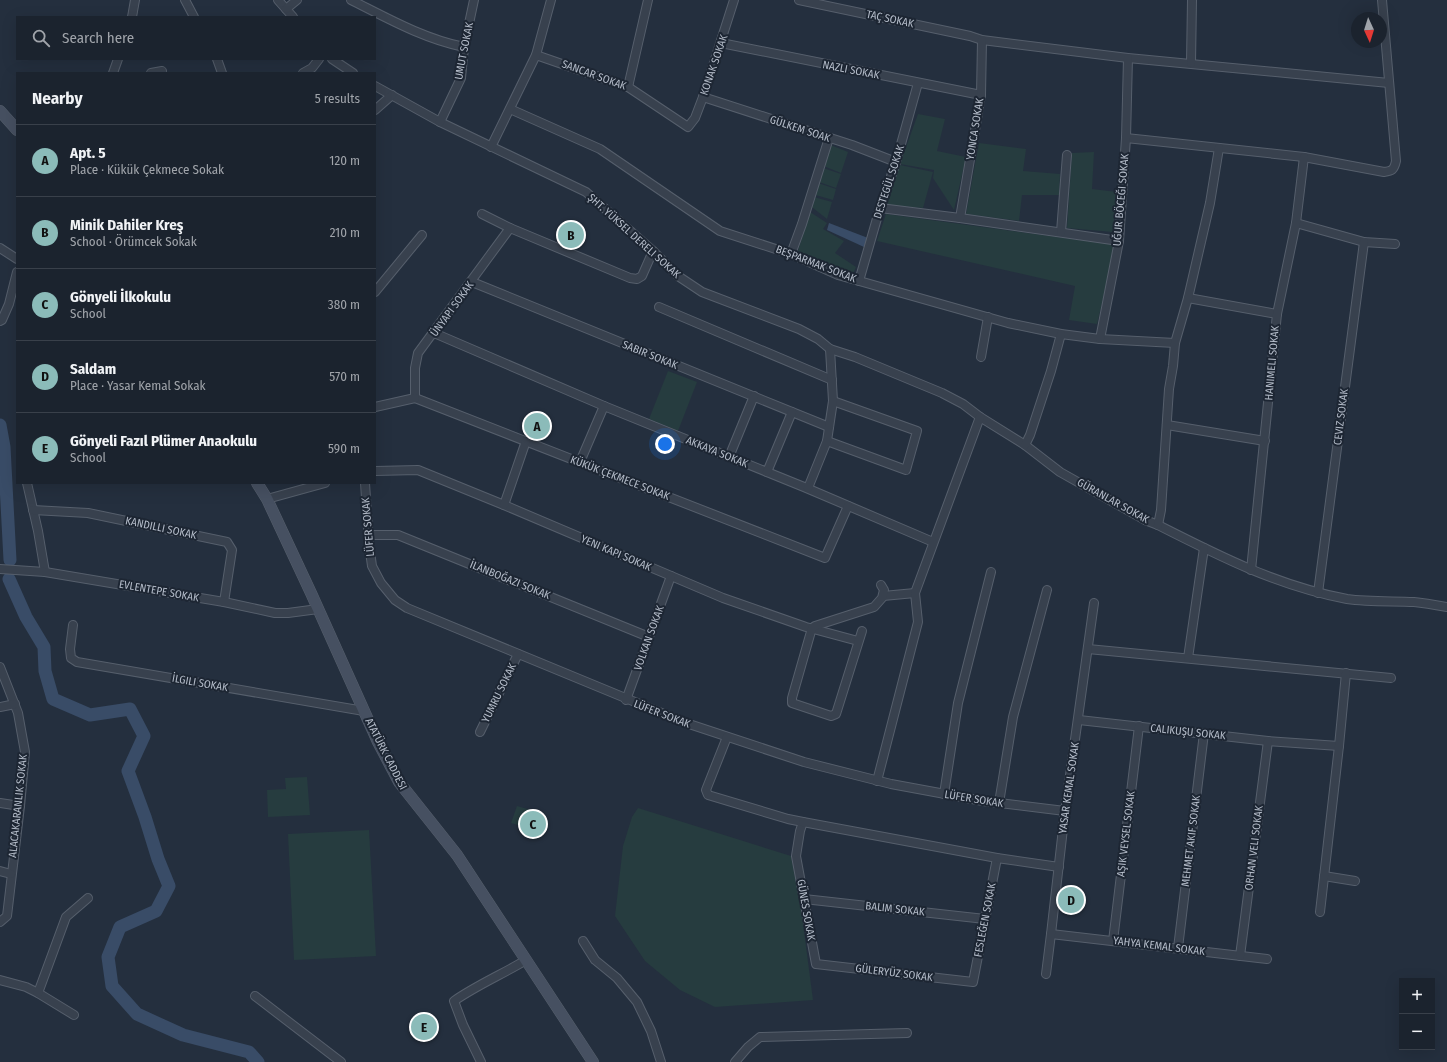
<!DOCTYPE html>
<meta charset="utf-8">
<style>
:root{--surface:#1b232e;--page:#282f3a;--text:#f1f3f6;--muted:#a0a4aa;--line:#39404a;--accent:#8bbbb9}
body{margin:0;font-family:"Fira Sans Condensed",sans-serif;background:var(--page);color:var(--text)}
.controls{position:absolute;right:12px;bottom:12px;display:grid;overflow:hidden;border-radius:0px;box-shadow:0 4px 16px #0002}
.controls button{width:36px;height:36px;display:grid;place-items:center;padding:0;border:0;border-bottom:1px solid var(--line);background:var(--surface);color:var(--text);font:20px sans-serif}
.compass{position:absolute;left:1351px;top:12px;width:36px;height:36px;border-radius:50%;background:var(--surface);box-shadow:0 4px 16px #0002;rotate:176deg}
.you{position:absolute;left:665px;top:444px;width:14px;height:14px;margin:-10px;border:3px solid #fff;border-radius:50%;background:#1a73e8;box-shadow:0 0 0 6px #1a73e833}
.badge{display:grid;place-items:center;width:26px;height:26px;border-radius:50%;background:var(--accent);color:#111;font-size:13px;font-weight:700}
.pin{position:absolute;translate:-50% -50%;border:2px solid #fff;box-shadow:0 1px 4px #0006}
.list{margin:0;padding:0;list-style:none}
h2{display:flex;justify-content:space-between;align-items:center;height:52px;margin:0;padding:0 16px;font-size:17px}
h2 small{font-size:13px;font-weight:400;color:var(--muted)}
.list li{display:grid;grid-template-columns:26px 1fr auto;gap:12px;align-items:center;box-sizing:border-box;height:72px;padding:0 16px;border-top:1px solid var(--line)}
.list b{display:block;font-size:15px;white-space:nowrap}
.list p{margin:0;font-size:13px;white-space:nowrap;color:var(--muted)}
.list em{font-size:13px;font-style:normal;color:var(--muted)}
.icon{flex:none;width:22px;height:22px;fill:none;stroke:currentColor;stroke-width:2;stroke-linecap:round;stroke-linejoin:round}
.map{position:relative;flex:none;width:1447px;height:1062px;overflow:hidden}
.search{position:absolute;background:var(--surface);box-shadow:0 4px 16px #0002;left:16px;top:16px;width:360px;height:44px;display:flex;align-items:center;gap:10px;box-sizing:border-box;padding:0 14px;border-radius:0px;color:var(--muted);font-size:15px}
.panel{position:absolute;background:var(--surface);box-shadow:0 4px 16px #0002;left:16px;top:72px;width:360px;height:412px;border-radius:0px}
.map>svg:first-child{display:block}
.green{fill:#263c3f}
.water{fill:#394c67}
.lines{fill:none;stroke-linecap:round;stroke-linejoin:round}
.river{stroke:#394c67;stroke-width:13}
.minor-casing{stroke:#565f6c;stroke-width:10}
.secondary-casing{stroke:#565f6c;stroke-width:12}
.minor{stroke:#38414e;stroke-width:8}
.secondary{stroke:#465061;stroke-width:11}
.labels{text-anchor:middle;dominant-baseline:central;stroke-width:4;stroke-linejoin:round;paint-order:stroke}
.street-label{font-size:11px;fill:#b4bcc9;stroke:#1d2633}
</style>
<div class="map">
<svg width="1447" height="1062" viewBox="0 0 1447 1062">
<rect width="100%" height="100%" fill="#242f3e"/>
<g class="green">
<path d="M918,114L945,119L937,151L966,157L954,210L933,178L934,170L900,164Z"/>
<path d="M979,143L1026,149L1023,171L1060,174L1059,195H1022L1019,221L966,214Z"/>
<path d="M828,144L848,152L841,173L821,165Z"/>
<path d="M1094,152L1092,189L1117,192L1113,232L1067,228L1072,153Z"/>
<path d="M900,165L933,172L923,208L887,205Z"/>
<path d="M820,167L841,174L836,188L816,181Z"/>
<path d="M815,182L836,189L833,200L812,194Z"/>
<path d="M810,196L832,202L827,219L808,204Z"/>
<path d="M810,212L827,223L823,229L844,241L835,253L856,267L853,274L798,251Z"/>
<path d="M886,214L1116,245L1097,324L1069,320L1075,286L877,241Z"/>
<path d="M668,371L697,382L678,431L649,419Z"/>
<path d="M307,777L310,815L268,817L267,790L286,789L285,778Z"/>
<path d="M517,806L538,812L533,829L511,823Z"/>
<path d="M638,808L791,856L802,916L813,1000L715,1007L680,990L645,961L615,916L623,846L632,817Z"/>
<path d="M369,830L376,956L294,960L288,834Z"/>
</g>
<path class="water" d="M829,223L868,238L864,247L827,230Z"/>
<g class="lines">
<g class="river">
<path d="M0,425L4,447L10,560"/>
<path d="M9,579L26,617L44,647L45,671L53,699L90,715L130,709L144,736L128,771L145,817L158,859L169,886L156,911L120,927L108,957L112,986L137,1014L183,1035L249,1052L258,1062"/>
</g>
<g class="minor-casing">
<g id="minor">
<path d="M185,0L194,17"/>
<path d="M278,0L293,17"/>
<path d="M351,0C387,18 424,39 464,47"/>
<path d="M799,0L970,36L982,40L1128,58L1389,83"/>
<path d="M286,9L297,0"/>
<path d="M132,17L135,0"/>
<path d="M721,43L981,95"/>
<path d="M536,55L628,87L688,127L695,118L703,97L734,0"/>
<path d="M217,59L222,73"/>
<path d="M332,59L353,73"/>
<path d="M1191,63L1192,0"/>
<path d="M113,73L118,59"/>
<path d="M151,73L162,71"/>
<path d="M303,73L312,68L319,59"/>
<path d="M375,86L440,122L586,192L653,251L678,276L702,292L799,329L818,339L830,349L855,357L942,393L963,404L980,417L1025,445L1060,472L1145,520L1158,525C1219,556 1278,586 1347,599C1369,602 1392,601 1414,602C1425,603 1436,605 1447,607"/>
<path d="M628,87L648,0"/>
<path d="M703,97L852,145L896,162"/>
<path d="M510,109L600,149L720,231L791,254L838,275L1008,323L1061,334L1100,339L1175,343"/>
<path d="M375,110L392,95"/>
<path d="M440,122L461,78L464,47L474,0"/>
<path d="M1126,138L1304,157L1384,172C1392,171 1394,170 1396,161L1382,0"/>
<path d="M491,147L536,55L551,0"/>
<path d="M880,208L960,218L1119,241"/>
<path d="M482,214L510,228L630,278L637,279L642,276L653,251"/>
<path d="M960,218L981,95L982,40"/>
<path d="M1296,223L1364,242L1395,244"/>
<path d="M1061,232L1067,155"/>
<path d="M0,248L17,259"/>
<path d="M791,254L802,224L829,138"/>
<path d="M859,281L880,208L896,162L918,83"/>
<path d="M472,282L829,427"/>
<path d="M375,292L422,235"/>
<path d="M1188,298L1277,314"/>
<path d="M659,307L832,380"/>
<path d="M0,321L2,320L9,304L17,272"/>
<path d="M434,333L604,406L804,487L933,542"/>
<path d="M1100,339L1119,241L1126,138L1128,58"/>
<path d="M981,357L988,317"/>
<path d="M415,398L825,558L848,506"/>
<path d="M415,398V368L418,353L510,228"/>
<path d="M375,407L415,398"/>
<path d="M1167,425L1265,441"/>
<path d="M827,441L906,470L917,431L833,401"/>
<path d="M1025,445L1030,435L1051,371L1061,334"/>
<path d="M729,457L754,396"/>
<path d="M580,462L604,406"/>
<path d="M375,471L418,470L504,505L723,598L806,627L858,641"/>
<path d="M767,472L792,412"/>
<path d="M27,483L38,531L45,572"/>
<path d="M365,483L369,544L372,566L381,583L395,600L407,608L686,723L804,762L891,784L983,801L1065,811"/>
<path d="M808,488L827,441L833,401L830,349"/>
<path d="M267,499L325,483"/>
<path d="M504,505L526,441"/>
<path d="M33,510L88,513L227,542L232,550L224,602"/>
<path d="M1158,525L1161,510L1169,389L1173,366L1175,343L1188,298L1210,203L1219,148"/>
<path d="M368,535H398L649,637"/>
<path d="M0,569L45,572L224,602L275,613H288L318,609"/>
<path d="M1251,570L1277,314L1296,223L1304,157"/>
<path d="M1318,593L1364,242"/>
<path d="M883,596L915,593"/>
<path d="M73,625L70,649L71,658L77,662L364,711"/>
<path d="M862,631L836,714L831,716L792,703V698L812,628L815,626L874,607L882,598L884,590L881,585"/>
<path d="M1088,649L1391,678"/>
<path d="M1188,658L1204,548"/>
<path d="M0,667L18,713L25,752L20,806L7,916L0,922"/>
<path d="M626,700L671,576"/>
<path d="M0,707L15,704"/>
<path d="M1079,720L1268,741L1339,746"/>
<path d="M480,732L518,654"/>
<path d="M727,737L706,790L708,795L788,819L803,822L800,831L796,856L816,964L973,982L997,858"/>
<path d="M877,781L918,622L915,593L980,417"/>
<path d="M944,794L958,703L991,572"/>
<path d="M0,803L20,806"/>
<path d="M999,803L1013,717L1047,590"/>
<path d="M803,822L997,858L1059,867"/>
<path d="M0,871L11,874"/>
<path d="M1324,876L1355,881"/>
<path d="M804,899L985,919"/>
<path d="M1320,912L1339,746L1346,673"/>
<path d="M1051,934L1267,959"/>
<path d="M583,941L595,960L617,978L637,1002L651,1031L661,1062"/>
<path d="M1113,941L1139,726"/>
<path d="M1178,948L1204,733"/>
<path d="M1240,956L1268,741"/>
<path d="M1046,974L1051,934L1065,811L1094,603"/>
<path d="M0,980L26,987L38,993L74,1015"/>
<path d="M38,993L66,917L88,898"/>
<path d="M255,996L341,1062"/>
<path d="M481,1062L463,1025L454,1001C477,985 503,974 526,960"/>
<path d="M735,1062L748,1047L760,1037L907,1033"/>
</g>
</g>
<g class="secondary-casing">
<g id="secondary">
<path d="M0,111L17,130"/>
<path d="M257,483L267,499L311,593L378,742L399,782L457,855L593,1062"/>
</g>
</g>
<use href="#minor" class="minor"/>
<use href="#secondary" class="secondary"/>
</g>
<g class="labels">
<g class="street-label">
<text transform="translate(890 19) rotate(12)">TAÇ SOKAK</text>
<text transform="translate(464 51) rotate(-79)">UMUT SOKAK</text>
<text transform="translate(714 65) rotate(-71)">KONAK SOKAK</text>
<text transform="translate(851 70) rotate(11)">NAZLI SOKAK</text>
<text transform="translate(594 75) rotate(20)">SANCAR SOKAK</text>
<text transform="translate(800 129) rotate(18)">GÜLKEM SOAK</text>
<text transform="translate(975 129) rotate(-81)">YONCA SOKAK</text>
<text transform="translate(889 182) rotate(-72)">DESTEGÜL SOKAK</text>
<text transform="translate(1121 200) rotate(-85)">UĞUR BÖCEĞI SOKAK</text>
<text transform="translate(634 236) rotate(42)">ŞHT. YÜKSEL DERELI SOKAK</text>
<text transform="translate(816 264) rotate(21)">BEŞPARMAK SOKAK</text>
<text transform="translate(452 309) rotate(-54)">ÜNYAPI SOKAK</text>
<text transform="translate(650 355) rotate(22)">SABIR SOKAK</text>
<text transform="translate(1272 363) rotate(-85)">HANIMELI SOKAK</text>
<text transform="translate(1341 417) rotate(-83)">CEVIZ SOKAK</text>
<text transform="translate(717 452) rotate(22)">AKKAYA SOKAK</text>
<text transform="translate(620 478) rotate(21)">KÜKÜK ÇEKMECE SOKAK</text>
<text transform="translate(1113 501) rotate(29)">GÜRANLAR SOKAK</text>
<text transform="translate(368 527) rotate(-95)">LÜFER SOKAK</text>
<text transform="translate(161 528) rotate(12)">KANDILLI SOKAK</text>
<text transform="translate(616 553) rotate(23)">YENI KAPI SOKAK</text>
<text transform="translate(510 580) rotate(22)">İLANBOĞAZI SOKAK</text>
<text transform="translate(159 591) rotate(10)">EVLENTEPE SOKAK</text>
<text transform="translate(649 638) rotate(-70)">VOLKAN SOKAK</text>
<text transform="translate(200 683) rotate(10)">İLGILI SOKAK</text>
<text transform="translate(499 693) rotate(-64)">YUMRU SOKAK</text>
<text transform="translate(662 714) rotate(21)">LÜFER SOKAK</text>
<text transform="translate(1188 732) rotate(6)">CALIKUŞU SOKAK</text>
<text transform="translate(386 754) rotate(63)">ATATÜRK CADDESI</text>
<text transform="translate(1069 788) rotate(-82)">YASAR KEMAL SOKAK</text>
<text transform="translate(974 799) rotate(9)">LÜFER SOKAK</text>
<text transform="translate(18 806) rotate(-84)">ALACAKARANLIK SOKAK</text>
<text transform="translate(1126 834) rotate(-83)">AŞIK VEYSEL SOKAK</text>
<text transform="translate(1191 841) rotate(-83)">MEHMET AKIF SOKAK</text>
<text transform="translate(1254 848) rotate(-83)">ORHAN VELI SOKAK</text>
<text transform="translate(895 909) rotate(6)">BALIM SOKAK</text>
<text transform="translate(806 910) rotate(80)">GÜNES SOKAK</text>
<text transform="translate(985 920) rotate(-79)">FESLEĞEN SOKAK</text>
<text transform="translate(1159 946) rotate(7)">YAHYA KEMAL SOKAK</text>
<text transform="translate(894 973) rotate(7)">GÜLERYÜZ SOKAK</text>
</g>
</g>
</svg>
<div class="controls">
<button>+</button>
<button>−</button>
</div>
<svg class="compass" viewBox="-18 -18 36 36"><path d="M0-13l5 13h-10z" fill="#e53935"/><path d="M0 13l5-13h-10z" fill="#a0a4aa"/></svg>
<div class="you"></div>
<div class="pin badge" style="left:537px;top:426px">A</div>
<div class="pin badge" style="left:571px;top:235px">B</div>
<div class="pin badge" style="left:533px;top:824px">C</div>
<div class="pin badge" style="left:1071px;top:900px">D</div>
<div class="pin badge" style="left:424px;top:1027px">E</div>
<div class="search"><svg class="icon" aria-label="search" viewBox="0 0 24 24"><circle cx="10" cy="10" r="6"/><path d="M15 15l6 6"/></svg>Search here</div>
<section class="panel">
<h2>Nearby<small>5 results</small></h2>
<ul class="list">
<li><span class="badge">A</span><div><b>Apt. 5</b><p>Place · Kükük Çekmece Sokak</p></div><em>120 m</em></li>
<li><span class="badge">B</span><div><b>Minik Dahiler Kreş</b><p>School · Örümcek Sokak</p></div><em>210 m</em></li>
<li><span class="badge">C</span><div><b>Gönyeli İlkokulu</b><p>School</p></div><em>380 m</em></li>
<li><span class="badge">D</span><div><b>Saldam</b><p>Place · Yasar Kemal Sokak</p></div><em>570 m</em></li>
<li><span class="badge">E</span><div><b>Gönyeli Fazıl Plümer Anaokulu</b><p>School</p></div><em>590 m</em></li>
</ul>
</section>
</div>
